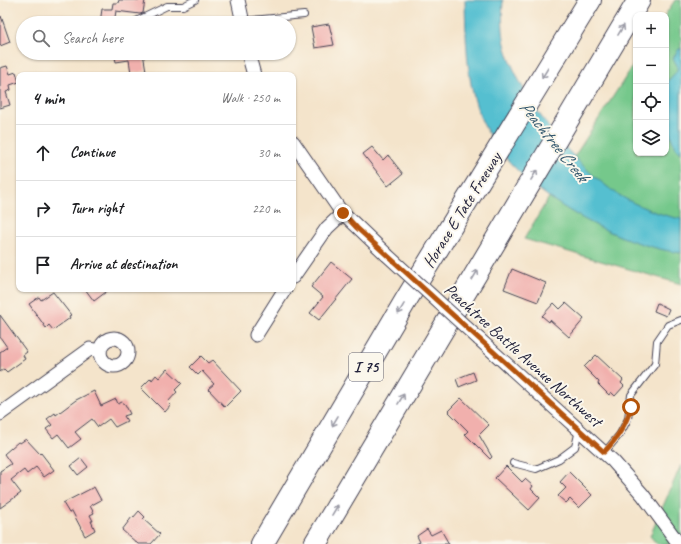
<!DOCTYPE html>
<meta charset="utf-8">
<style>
:root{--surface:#fff;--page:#f2f2f2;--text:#202124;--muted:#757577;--line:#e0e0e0}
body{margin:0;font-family:Caveat,sans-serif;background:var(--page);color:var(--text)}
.controls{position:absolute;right:12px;top:12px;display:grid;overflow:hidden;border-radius:8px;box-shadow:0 1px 3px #0004}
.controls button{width:36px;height:36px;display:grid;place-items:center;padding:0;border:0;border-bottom:1px solid var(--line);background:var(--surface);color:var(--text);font:20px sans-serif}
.stop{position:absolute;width:12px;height:12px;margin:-9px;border:3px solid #b45309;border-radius:50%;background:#fff}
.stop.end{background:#b45309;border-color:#fff;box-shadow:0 1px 4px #0008}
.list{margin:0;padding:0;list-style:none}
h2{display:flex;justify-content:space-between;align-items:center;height:52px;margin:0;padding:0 16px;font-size:17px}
h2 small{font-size:13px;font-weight:400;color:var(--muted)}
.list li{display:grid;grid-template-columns:26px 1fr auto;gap:12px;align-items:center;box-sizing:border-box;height:56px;padding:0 16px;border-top:1px solid var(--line)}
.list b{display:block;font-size:15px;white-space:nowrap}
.list em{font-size:13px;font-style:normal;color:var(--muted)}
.icon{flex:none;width:22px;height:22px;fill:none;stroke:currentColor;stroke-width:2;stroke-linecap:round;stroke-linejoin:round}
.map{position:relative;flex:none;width:681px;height:544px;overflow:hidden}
.search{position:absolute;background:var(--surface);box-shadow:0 1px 3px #0004;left:16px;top:16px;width:280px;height:44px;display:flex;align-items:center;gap:10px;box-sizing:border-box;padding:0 14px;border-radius:22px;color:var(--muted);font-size:15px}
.panel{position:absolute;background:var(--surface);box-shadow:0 1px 3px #0004;left:16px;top:72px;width:280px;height:220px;border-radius:8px}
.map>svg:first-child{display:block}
.green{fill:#75c88b;stroke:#4c7563}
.water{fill:#54bfd0;stroke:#3b7086}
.building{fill:#f1b0ad}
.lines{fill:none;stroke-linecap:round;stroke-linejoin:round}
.lane-casing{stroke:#423f51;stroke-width:8}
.street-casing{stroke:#423f51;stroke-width:15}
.highway-casing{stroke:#423f51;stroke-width:24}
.lane{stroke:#fff;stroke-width:6}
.street{stroke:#fff;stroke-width:13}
.highway{stroke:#fff;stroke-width:22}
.street-bridge-casing{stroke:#423f51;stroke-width:15;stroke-linecap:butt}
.street-bridge{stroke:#fff;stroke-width:13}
.oneway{stroke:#9c9ca7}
.route{stroke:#b45309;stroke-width:5}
.labels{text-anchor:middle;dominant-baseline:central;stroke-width:4;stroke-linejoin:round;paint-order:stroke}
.shield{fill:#fbf7ec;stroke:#636270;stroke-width:1}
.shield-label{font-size:16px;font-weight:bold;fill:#22223b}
.street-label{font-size:17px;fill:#22223b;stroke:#fbf7ec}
.water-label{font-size:18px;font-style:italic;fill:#34596f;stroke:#fbf7ec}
</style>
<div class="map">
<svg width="681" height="544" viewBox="0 0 681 544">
<rect width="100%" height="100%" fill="#fbf7ec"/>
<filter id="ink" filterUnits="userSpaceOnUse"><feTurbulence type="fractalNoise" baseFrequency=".025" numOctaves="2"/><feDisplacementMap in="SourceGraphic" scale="8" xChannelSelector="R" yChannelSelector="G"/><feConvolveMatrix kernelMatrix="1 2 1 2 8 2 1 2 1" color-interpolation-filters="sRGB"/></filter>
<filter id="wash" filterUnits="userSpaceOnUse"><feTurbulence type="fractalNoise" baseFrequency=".012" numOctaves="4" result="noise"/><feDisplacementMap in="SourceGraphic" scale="16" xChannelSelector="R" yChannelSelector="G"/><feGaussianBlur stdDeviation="0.9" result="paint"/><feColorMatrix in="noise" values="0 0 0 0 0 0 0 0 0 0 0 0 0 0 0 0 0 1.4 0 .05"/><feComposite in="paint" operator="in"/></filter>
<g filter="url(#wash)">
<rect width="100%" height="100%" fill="#f4e4cb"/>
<g class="green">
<path d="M675,0H681V284L524,239L563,174L636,61V153H666L665,15Z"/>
<path d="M681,465V544H657L650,536Z"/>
</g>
<g class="water">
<path d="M465,0H503C502,16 502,33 506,48C521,100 574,166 619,195C637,206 660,215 681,219V253C608,243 503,184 478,111C466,77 466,36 465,0Z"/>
<path d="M681,48V153C665,140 666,102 666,83L677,71V65L673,59L677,51Z"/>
</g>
<g id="blocks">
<g class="building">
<path d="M119,0H145L143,13L140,14L116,11L114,23H100L102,9H112L113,3H118Z"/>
<path d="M1,16L10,42L0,46V17Z"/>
<path d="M329,24L334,45L315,48L311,27Z"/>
<path d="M114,53H143L146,71L131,73L129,60L116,62Z"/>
<path d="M7,66L10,74L16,72L19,82L10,85L11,90L6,92L10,105L0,108V68Z"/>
<path d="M372,147L383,160L388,155L403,174L388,186L363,154Z"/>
<path d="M331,262L352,279L319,320L310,313L323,297L311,287Z"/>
<path d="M512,269L546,283L538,302L504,289Z"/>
<path d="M85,289H110L94,301Z"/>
<path d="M53,292L71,315L69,316L70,318L53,330L49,325L46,328L29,304L39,297L41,300Z"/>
<path d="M554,303L560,309L566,303L584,319L569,337L550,320L549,322L542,316Z"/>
<path d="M657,303L669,309L666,316L654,311Z"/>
<path d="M0,315L27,352L23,355L25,359L7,372L4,369L0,372V352L7,347L0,337Z"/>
<path d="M596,355L623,380L621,383L624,386L615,396L611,392L609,395L598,384L599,382L584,367Z"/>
<path d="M201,356L208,363L212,360L241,391L225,407L208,389L214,384L202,371L198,375L190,367Z"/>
<path d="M167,369L182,383L175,390L177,392L168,402L171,405L165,412L141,388L151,378L152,380L156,375L159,378Z"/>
<path d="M473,372L476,380L459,387L456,379Z"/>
<path d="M94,391L101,406L116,399L118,404L122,402L125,404L130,414L124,416L127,421L115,427L109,419L98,427L92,419L75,432L81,439L69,448L58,434L53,438L46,429L52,425L47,419L55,413L56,415L76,400Z"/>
<path d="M461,398L489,425L479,435L492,457L490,459L465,434L468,431L448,411Z"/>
<path d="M26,439L40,454L41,453L54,470L44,477L36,467L27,474L24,470L11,480L21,493L0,508V471L11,464L4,454L18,442L20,443Z"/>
<path d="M81,458L88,467L78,475L71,466Z"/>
<path d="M506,466L522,482L525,479L533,486L531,489L540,498L529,510L495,478Z"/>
<path d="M569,472L592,495L579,508L570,499L566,503L558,496L566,488L560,482Z"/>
<path d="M94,487L101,500L90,506L94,513L90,515L93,521H91L95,530L85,536L72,511L69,513L63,503Z"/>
<path d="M139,511L145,517L143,519L160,534L151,544H138L122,530L132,517L133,518Z"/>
<path d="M427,529L431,535L441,530L449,544H416L420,542L417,536Z"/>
</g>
</g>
</g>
<g filter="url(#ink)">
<use href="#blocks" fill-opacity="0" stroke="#423f51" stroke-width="1"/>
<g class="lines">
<g class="lane-casing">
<g id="lane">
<path d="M242,21L304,15"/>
<path d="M132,23L167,6H183L195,0"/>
<path d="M604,453L620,434L628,419L631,395L655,364L657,341L668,325L681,320"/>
<path d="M513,463L536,469L559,459L575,447L579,430"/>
</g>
</g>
<g class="street-casing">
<g id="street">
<path d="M238,0L243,23"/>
<path d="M248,53L254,75"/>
<path d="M293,142L340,210L387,255"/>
<path d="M293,277L327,228L343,213"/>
<path d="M256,335L285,289"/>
<circle cx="114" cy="352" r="14"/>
<path d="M479,339L613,461L643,495L679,544"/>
<path d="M0,414L90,349L100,351"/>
</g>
</g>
<g class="highway-casing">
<g id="highway">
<path d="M262,544L406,300L590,0"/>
<path d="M315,544L639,0"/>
</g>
</g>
<use href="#lane" class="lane"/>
<use href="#street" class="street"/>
<use href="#highway" class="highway"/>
<g class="street-bridge-casing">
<path id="street-bridge" d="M387,255L479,339"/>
</g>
<use href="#street-bridge" class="street-bridge"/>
</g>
<defs><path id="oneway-shaft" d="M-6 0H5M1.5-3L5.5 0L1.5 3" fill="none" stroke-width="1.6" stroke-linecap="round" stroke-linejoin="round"/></defs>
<g class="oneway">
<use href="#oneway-shaft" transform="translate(621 30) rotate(-59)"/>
<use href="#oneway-shaft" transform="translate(545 73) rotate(121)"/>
<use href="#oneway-shaft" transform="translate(534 175) rotate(-59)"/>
<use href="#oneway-shaft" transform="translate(475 275) rotate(-59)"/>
<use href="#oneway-shaft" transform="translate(401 309) rotate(121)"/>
<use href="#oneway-shaft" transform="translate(401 399) rotate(-59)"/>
<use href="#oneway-shaft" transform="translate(335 421) rotate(121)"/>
<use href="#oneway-shaft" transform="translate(335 510) rotate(-59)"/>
</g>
</g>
<g class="lines" filter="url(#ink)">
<path class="route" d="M343,213L357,228L604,452C617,439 626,425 631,407"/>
</g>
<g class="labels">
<rect class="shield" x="349" y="353" width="34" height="28" rx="3"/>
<g class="shield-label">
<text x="366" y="367">I 75</text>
</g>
<g class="street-label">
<text transform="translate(462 210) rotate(-58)">Horace E Tate Freeway</text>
<text transform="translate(523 355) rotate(42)">Peachtree Battle Avenue Northwest</text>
</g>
<g class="water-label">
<text transform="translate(554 141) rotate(51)">Peachtree Creek</text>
</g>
</g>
</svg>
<div class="controls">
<button>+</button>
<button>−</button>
<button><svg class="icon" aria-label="locate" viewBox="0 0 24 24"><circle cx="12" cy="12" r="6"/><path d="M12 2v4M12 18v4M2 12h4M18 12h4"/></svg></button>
<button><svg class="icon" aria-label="layers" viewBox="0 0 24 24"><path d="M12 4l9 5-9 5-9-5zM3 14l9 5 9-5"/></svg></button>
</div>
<div class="stop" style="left:631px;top:407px"></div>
<div class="stop end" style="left:343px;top:213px"></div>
<div class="search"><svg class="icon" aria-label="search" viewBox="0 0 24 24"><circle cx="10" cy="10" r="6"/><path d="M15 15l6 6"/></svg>Search here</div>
<section class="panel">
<h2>4 min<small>Walk · 250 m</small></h2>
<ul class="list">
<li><svg class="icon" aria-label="ahead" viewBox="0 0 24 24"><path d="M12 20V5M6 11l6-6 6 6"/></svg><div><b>Continue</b></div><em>30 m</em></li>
<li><svg class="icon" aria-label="right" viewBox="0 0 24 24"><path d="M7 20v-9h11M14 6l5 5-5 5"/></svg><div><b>Turn right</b></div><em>220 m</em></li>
<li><svg class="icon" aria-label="arrive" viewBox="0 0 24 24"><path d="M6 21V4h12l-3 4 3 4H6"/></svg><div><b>Arrive at destination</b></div></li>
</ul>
</section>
</div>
